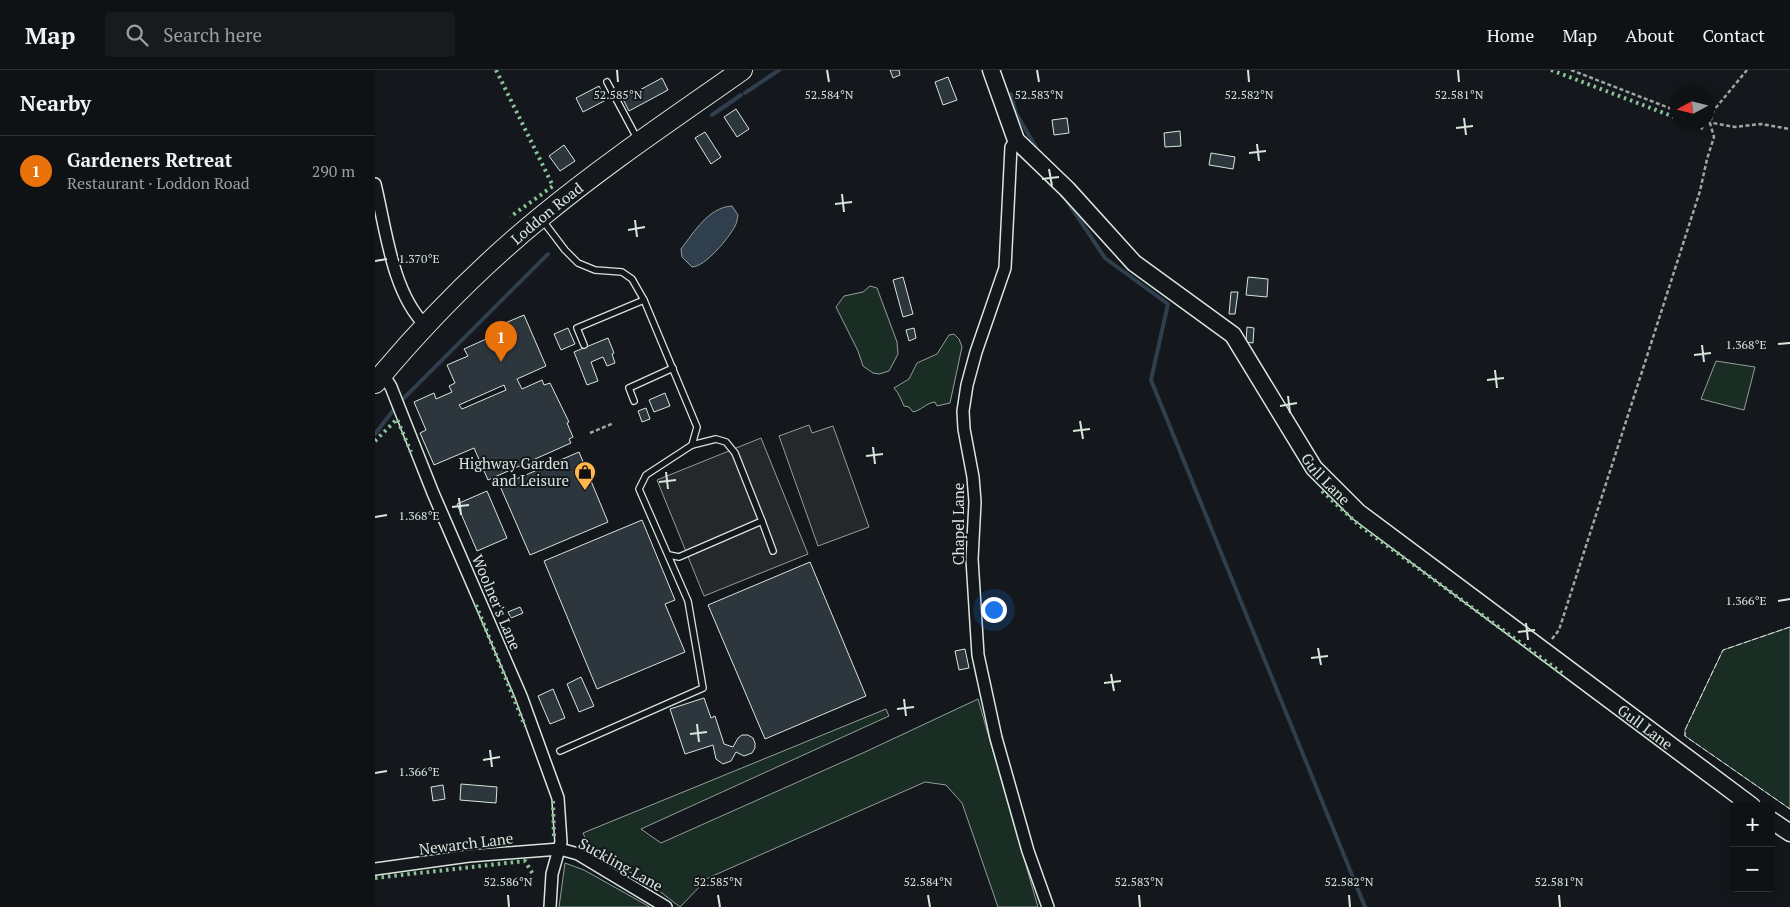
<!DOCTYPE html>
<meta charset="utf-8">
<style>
:root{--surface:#0f1215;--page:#181b1e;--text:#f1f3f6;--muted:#9b9ea0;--line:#2f3234;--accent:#ffb74d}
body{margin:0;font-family:"PT Serif",serif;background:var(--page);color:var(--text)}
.controls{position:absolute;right:15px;bottom:15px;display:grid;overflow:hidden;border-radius:5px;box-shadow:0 2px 12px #0003}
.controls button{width:45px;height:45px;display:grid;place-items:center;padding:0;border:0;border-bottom:1px solid var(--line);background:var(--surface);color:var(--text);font:25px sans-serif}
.compass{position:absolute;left:1295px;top:15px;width:45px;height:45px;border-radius:50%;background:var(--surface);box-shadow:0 2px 12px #0003;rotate:263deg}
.you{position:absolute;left:618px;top:539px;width:18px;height:18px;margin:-12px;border:4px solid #fff;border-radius:50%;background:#1a73e8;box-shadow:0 0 0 8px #1a73e833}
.badge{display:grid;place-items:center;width:32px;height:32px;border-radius:50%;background:var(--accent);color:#fff;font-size:16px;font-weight:700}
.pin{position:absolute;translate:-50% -41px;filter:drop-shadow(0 1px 2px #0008)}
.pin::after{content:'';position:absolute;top:26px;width:18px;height:15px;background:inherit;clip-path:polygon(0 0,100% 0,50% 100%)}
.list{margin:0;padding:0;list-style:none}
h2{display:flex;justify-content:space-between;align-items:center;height:65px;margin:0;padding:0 20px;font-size:21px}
h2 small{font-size:16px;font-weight:400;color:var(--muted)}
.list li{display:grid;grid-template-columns:32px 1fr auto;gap:15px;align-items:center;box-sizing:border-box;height:70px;padding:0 20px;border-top:1px solid var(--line)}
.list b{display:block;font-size:19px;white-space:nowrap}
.list p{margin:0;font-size:16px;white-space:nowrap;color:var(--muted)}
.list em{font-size:16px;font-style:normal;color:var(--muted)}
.icon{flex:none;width:28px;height:28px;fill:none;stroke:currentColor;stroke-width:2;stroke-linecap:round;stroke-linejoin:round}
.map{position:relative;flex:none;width:1415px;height:837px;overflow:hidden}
header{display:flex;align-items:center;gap:30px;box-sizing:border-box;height:70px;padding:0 25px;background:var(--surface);border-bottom:1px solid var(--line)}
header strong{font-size:24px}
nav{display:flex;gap:28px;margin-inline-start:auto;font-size:18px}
.search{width:350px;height:45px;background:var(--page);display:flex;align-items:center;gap:12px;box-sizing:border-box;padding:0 18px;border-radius:5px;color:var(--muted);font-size:19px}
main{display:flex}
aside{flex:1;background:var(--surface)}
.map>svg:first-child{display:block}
.green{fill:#1a2d24;stroke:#939e99}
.parking{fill:#24282b;stroke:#939e99}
.water{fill:#2f3f4d;stroke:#939e99}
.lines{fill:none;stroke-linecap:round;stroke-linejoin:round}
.stream{stroke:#2f3f4d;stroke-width:4}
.building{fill:#2c363c;stroke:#d8e6dc;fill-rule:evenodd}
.lane-casing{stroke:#d8e6dc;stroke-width:8}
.street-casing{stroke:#d8e6dc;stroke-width:14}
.secondary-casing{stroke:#d8e6dc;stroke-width:19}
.highway-casing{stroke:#d8e6dc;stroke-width:22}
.path{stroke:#9da8a2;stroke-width:2.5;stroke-dasharray:4 2.5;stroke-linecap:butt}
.lane{stroke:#14181c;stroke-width:5.5}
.street{stroke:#14181c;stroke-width:11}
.secondary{stroke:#14181c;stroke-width:16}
.highway{stroke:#14181c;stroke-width:20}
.hedge{stroke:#8ac095;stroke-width:4;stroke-dasharray:2.5 4;stroke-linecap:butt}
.fence{stroke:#d8e6dc;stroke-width:1;stroke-dasharray:6 2.5;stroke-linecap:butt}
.ticks{fill:none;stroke:#d8e6dc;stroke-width:2}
.labels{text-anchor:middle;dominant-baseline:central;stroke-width:4;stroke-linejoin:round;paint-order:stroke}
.street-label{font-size:15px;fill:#d8e6dc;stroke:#14181c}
.poi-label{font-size:15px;fill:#d8e6dc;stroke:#14181c;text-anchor:end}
.ticks-label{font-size:12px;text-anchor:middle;fill:#d8e6dc;stroke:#14181c;stroke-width:4;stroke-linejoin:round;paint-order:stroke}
</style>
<header>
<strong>Map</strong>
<div class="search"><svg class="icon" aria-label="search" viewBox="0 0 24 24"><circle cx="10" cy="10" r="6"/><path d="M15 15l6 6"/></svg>Search here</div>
<nav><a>Home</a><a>Map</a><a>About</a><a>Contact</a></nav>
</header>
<main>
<aside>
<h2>Nearby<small></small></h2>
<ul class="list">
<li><span class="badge" style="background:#e8710a">1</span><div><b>Gardeners Retreat</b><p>Restaurant · Loddon Road</p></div><em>290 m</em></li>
</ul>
</aside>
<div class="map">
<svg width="1415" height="837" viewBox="0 0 1415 837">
<rect width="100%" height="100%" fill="#14181c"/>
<g class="green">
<path d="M495,216L502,218L522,272L523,284L514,301L504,304L498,303L488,296L483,281L461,237L469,226L488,222Z"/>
<path d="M579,264L584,269L587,277L575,333L562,336L560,332C551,333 547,340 538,342L534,337L529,336C526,330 524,323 519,318L534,309L542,293L562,284L574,265Z"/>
<path d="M1341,291L1380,297L1369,340L1326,329Z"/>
<path d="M1415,557V739L1310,666V660L1348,580Z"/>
<path d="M603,629L663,837H623L587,733L571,715L550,712L333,808L305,837L269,809L217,784L208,763L511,639L514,646L266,759L286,773L490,682Z"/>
<path d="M190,793L209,800L275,837H184Z"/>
</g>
<g class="parking">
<path d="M434,355L437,363L458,356L494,457L443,476L404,366Z"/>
<path d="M386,368L433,484L329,526L282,410Z"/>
</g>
<path class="water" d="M357,136L363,145C362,149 362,153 360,156C354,168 330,197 317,197L307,187L306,179C319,162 334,137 357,136Z"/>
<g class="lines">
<g class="stream">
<path d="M370,23L404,0"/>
<path d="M636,24L641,43L663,81"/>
<path d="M337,45L366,25"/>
<path d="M673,112L690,128L730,188L793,234L776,310L990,837"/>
<path d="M29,328L173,184"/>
<path d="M0,364L20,338"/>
</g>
</g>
<g class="building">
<path d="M515,0H524L525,5L518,8Z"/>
<path d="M573,7L582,30L568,35L560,12Z"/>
<path d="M287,8L293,20L254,41L248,29Z"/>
<path d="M224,16L231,30L208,42L201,28Z"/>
<path d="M361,39L374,59L362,67L349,47Z"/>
<path d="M692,48L694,63L679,65L677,50Z"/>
<path d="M805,61L806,76L790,77L789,63Z"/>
<path d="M330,62L346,87L336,94L320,68Z"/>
<path d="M189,75L200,91L185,101L174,86Z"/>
<path d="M836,83L860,87L858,99L834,95Z"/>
<path d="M528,207L538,244L528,247L518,210Z"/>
<path d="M873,207L893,209L892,227L871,225Z"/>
<path d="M856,222H863L860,244H854Z"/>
<path d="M149,245L171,296L142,309L147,319L167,310L169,315L175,313L194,352L192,353L198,367L194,369L196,373L113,410L99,378L59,395L45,363L51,360L39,332L59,323L61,329L77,322L74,316L80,313L72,295L93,286L89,279L131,260L128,254ZM129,315L131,320L87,339L84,335Z"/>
<path d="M872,257L879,258L878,273L871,272Z"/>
<path d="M193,258L200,274L186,280L179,264Z"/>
<path d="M539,258L541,268L534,271L531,260Z"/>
<path d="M233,268L239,283L237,284L240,293L232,296L228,287L216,292L223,311L212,315L199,282Z"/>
<path d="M290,323L295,336L279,342L274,330Z"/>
<path d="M271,338L275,349L267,352L263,341Z"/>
<path d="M204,382L233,452L155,485L125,416Z"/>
<path d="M112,421L132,468L102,481L82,434Z"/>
<path d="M267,450L300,530L290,534L310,582L222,619L169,491Z"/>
<path d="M435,492L491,626L390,669L333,535Z"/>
<path d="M145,537L148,543L136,548L133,542Z"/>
<path d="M590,579L594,598L584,600L580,581Z"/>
<path d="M206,607L219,636L204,642L192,614Z"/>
<path d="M178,619L190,648L175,654L163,626Z"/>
<path d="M329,628L336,648L340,646L349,674L358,677L363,668L367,665H373L378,668L380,673V678L377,683L369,686L361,682L356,691L348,694L341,689L338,675L310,684L295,639Z"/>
<path d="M86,714L122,717L121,733L85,730Z"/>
<path d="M68,715L70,729L58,731L56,717Z"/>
</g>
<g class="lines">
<g class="lane-casing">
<g id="lane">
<path d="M232,12L263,70"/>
<path d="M168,151L190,180L203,193L220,200L247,202L257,209L269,230L322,357L317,375L271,405L264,419L313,531L328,618L185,681"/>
<path d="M209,275L202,258L269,230"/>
<path d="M259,331L254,318L298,298"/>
<path d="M387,451L398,481"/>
<path d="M294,485L304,487L387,451L360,383L351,372L341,369L317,375"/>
</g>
</g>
<g class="street-casing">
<g id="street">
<path d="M641,70L636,77L630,198L601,282L592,315L588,341L589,359L598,407L600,432L597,489L603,585L621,668L653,781L673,837"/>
<path d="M0,114C11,159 17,222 50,255"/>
<path d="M8,304L16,317L58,423L146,626L183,728L186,772L177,804L175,837"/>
<path d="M0,799L94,786L185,779L203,784L291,837"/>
</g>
</g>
<g class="secondary-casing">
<g id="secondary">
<path id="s1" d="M616,0L641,70L692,119L759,193L858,265L939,398L983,442L1377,736"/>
<path d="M1396,750L1415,763"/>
</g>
</g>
<g class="highway-casing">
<g id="highway">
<path id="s2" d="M0,313C50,253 105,197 166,147C230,94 299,48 367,0"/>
</g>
</g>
<g class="path">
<path d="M1196,0L1302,41"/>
<path d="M1332,52L1360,57L1386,54L1415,59"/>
<path d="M215,363L239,353"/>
<path d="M1177,569L1184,560L1325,121L1332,89L1339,67L1335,53L1339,40L1372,0"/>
</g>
<use href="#lane" class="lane"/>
<use href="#street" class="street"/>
<use href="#secondary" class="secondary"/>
<use href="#highway" class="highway"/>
<g class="hedge">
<path d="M121,0L178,116L135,147"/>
<path d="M1176,0L1302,48"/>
<path d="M1314,52L1330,59"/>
<path d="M0,371L22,349L36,382"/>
<path d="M947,421L985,456L1187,603"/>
<path d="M101,535L150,656"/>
<path d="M178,731L179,768"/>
<path d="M0,808L150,791L159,806"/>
</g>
<path class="fence" d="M1415,557L1348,580L1310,660V666L1415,739"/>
</g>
<path class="ticks" d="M242,0L243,12M452,0L454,12M662,0L664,12M873,0L874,12M1083,0L1084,12M1089,48L1091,65M1081,58L1098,56M882,74L884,91M874,83L891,81M674,99L677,116M667,109L684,107M467,124L469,142M460,134L477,132M260,150L262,167M253,160L270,157M0,191L12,189M1403,274L1415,273M1327,275L1329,292M1319,285L1336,283M1120,300L1122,318M1112,310L1129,308M913,326L915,343M905,336L922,333M705,351L708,369M698,361L715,359M498,377L500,394M491,386L508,384M291,402L293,419M284,412L301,410M84,428L86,445M77,437L94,435M0,447L12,445M1403,531L1415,529M1151,553L1153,570M1143,562L1160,560M943,578L946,595M936,588L953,586M736,604L739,621M729,613L746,611M529,629L531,646M522,639L539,637M322,654L324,672M315,664L332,662M115,680L117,697M108,690L125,687M0,703L12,701M133,825L134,837M343,825L345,837M553,825L555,837M764,825L765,837M974,825L975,837M1184,825L1185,837"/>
<defs>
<g id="shop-pin" transform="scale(1.125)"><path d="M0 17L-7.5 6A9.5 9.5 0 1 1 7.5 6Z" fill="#ffb74d" stroke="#14181c"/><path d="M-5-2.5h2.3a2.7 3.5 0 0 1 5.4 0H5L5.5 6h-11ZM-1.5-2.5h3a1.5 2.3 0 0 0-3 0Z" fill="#111"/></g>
</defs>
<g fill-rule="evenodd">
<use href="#shop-pin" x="210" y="402"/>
</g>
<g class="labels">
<g class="street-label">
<text stroke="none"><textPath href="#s2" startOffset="242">Loddon Road</textPath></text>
<text stroke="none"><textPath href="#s1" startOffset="539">Gull Lane</textPath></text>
<text transform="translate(583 454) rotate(-90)">Chapel Lane</text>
<text transform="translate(122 532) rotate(67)">Woolner's Lane</text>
<text stroke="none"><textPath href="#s1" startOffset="944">Gull Lane</textPath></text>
<text transform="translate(91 773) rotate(-7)">Newarch Lane</text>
<text transform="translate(246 794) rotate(29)">Suckling Lane</text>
</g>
<g class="poi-label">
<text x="194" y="393">Highway Garden<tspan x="194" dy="17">and Leisure</tspan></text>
</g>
</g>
<g class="ticks-label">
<text x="243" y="29">52.585°N</text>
<text x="454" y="29">52.584°N</text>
<text x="664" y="29">52.583°N</text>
<text x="874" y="29">52.582°N</text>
<text x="1084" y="29">52.581°N</text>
<text x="44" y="193">1.370°E</text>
<text x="1371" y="279">1.368°E</text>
<text x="44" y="450">1.368°E</text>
<text x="1371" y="535">1.366°E</text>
<text x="44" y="706">1.366°E</text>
<text x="133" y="816">52.586°N</text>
<text x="343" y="816">52.585°N</text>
<text x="553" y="816">52.584°N</text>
<text x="764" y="816">52.583°N</text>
<text x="974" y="816">52.582°N</text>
<text x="1184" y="816">52.581°N</text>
</g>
</svg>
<div class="controls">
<button>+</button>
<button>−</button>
</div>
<svg class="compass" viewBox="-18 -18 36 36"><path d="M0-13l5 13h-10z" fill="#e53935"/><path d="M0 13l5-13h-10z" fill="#9b9ea0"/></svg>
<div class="you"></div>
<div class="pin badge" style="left:126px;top:292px;background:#e8710a">1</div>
</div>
</main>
